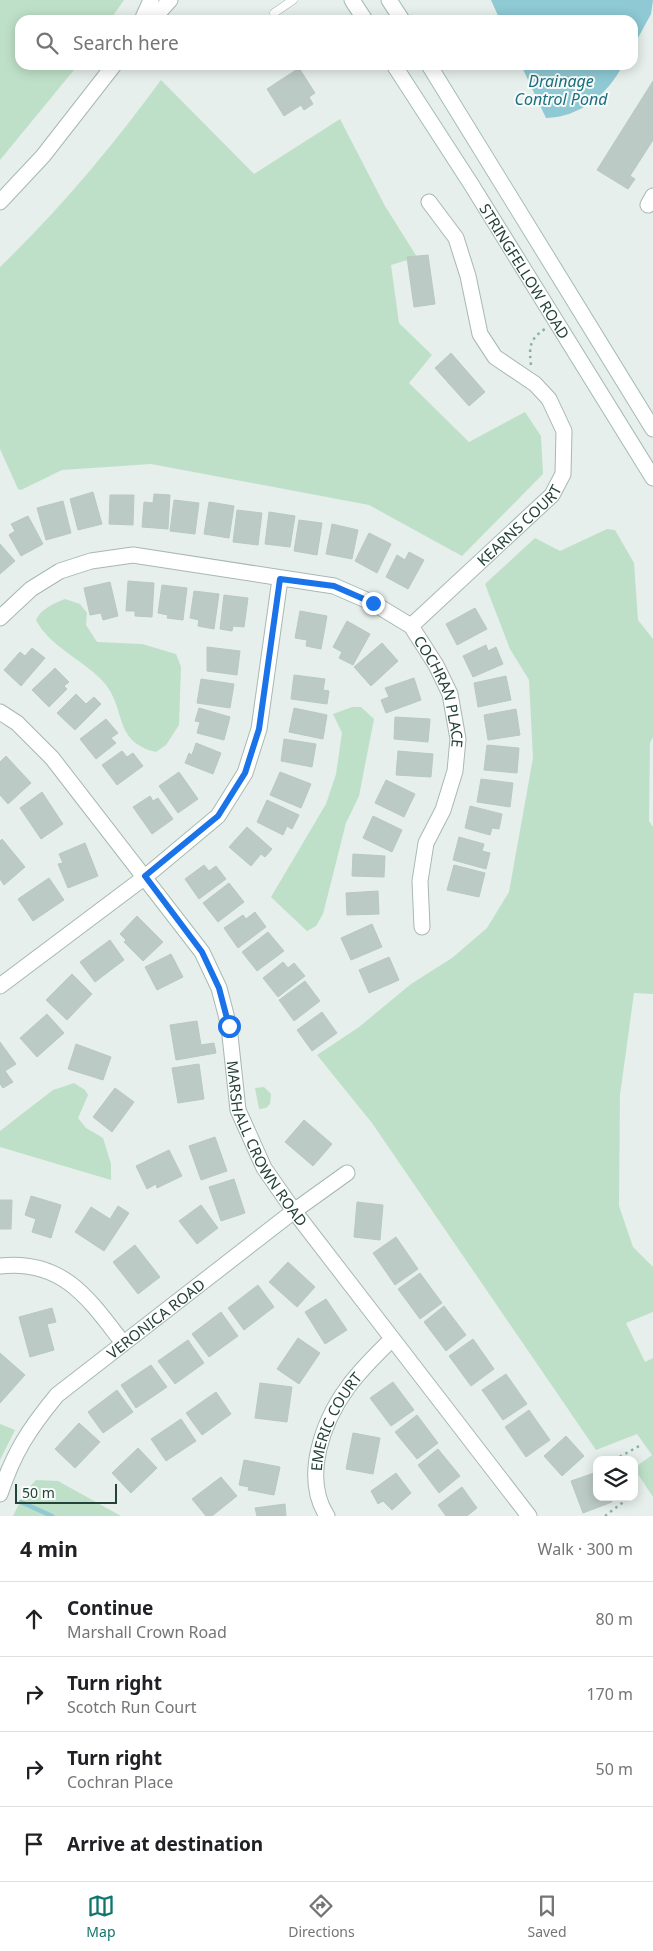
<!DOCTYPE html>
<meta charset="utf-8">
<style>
:root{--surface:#fff;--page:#f6f6f6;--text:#202124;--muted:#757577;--line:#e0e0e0;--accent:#0f766e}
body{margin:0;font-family:"Noto Sans",sans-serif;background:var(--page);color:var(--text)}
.controls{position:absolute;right:15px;bottom:15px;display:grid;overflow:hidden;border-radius:10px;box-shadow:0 2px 12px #0003}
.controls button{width:45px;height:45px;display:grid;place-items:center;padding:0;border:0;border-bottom:1px solid var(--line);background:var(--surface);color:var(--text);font:25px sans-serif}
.scale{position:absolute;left:15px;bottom:12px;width:102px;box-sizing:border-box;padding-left:5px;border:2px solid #24423a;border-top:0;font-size:14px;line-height:18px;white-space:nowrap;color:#24423a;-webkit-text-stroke:4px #f7fbf9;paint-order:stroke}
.stop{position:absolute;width:15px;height:15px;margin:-11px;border:4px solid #1a73e8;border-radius:50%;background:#fff}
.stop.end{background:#1a73e8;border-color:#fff;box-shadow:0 1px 5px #0008}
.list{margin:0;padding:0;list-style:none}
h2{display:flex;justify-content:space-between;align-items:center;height:65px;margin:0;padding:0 20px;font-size:21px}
h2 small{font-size:16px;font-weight:400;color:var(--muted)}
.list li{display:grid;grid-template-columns:32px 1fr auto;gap:15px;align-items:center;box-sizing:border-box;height:75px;padding:0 20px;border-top:1px solid var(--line)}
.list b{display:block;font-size:19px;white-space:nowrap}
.list p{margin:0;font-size:16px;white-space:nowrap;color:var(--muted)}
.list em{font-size:16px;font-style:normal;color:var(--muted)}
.icon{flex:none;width:28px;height:28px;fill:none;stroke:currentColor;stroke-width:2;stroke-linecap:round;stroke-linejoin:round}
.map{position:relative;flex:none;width:653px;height:1516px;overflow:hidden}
.search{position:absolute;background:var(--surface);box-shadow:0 2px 12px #0003;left:15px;right:15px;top:15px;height:55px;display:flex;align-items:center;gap:12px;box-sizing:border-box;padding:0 18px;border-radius:15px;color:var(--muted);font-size:19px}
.sheet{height:365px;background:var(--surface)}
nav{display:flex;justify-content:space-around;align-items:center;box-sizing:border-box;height:70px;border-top:1px solid var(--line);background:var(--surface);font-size:14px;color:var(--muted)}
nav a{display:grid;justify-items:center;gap:2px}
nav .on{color:var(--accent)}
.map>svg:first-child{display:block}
.green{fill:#bfe0c8}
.water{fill:#8ec9d4}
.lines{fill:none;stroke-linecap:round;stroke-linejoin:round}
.stream{stroke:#8ec9d4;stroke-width:4.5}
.building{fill:#bbcac4;stroke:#b8c9c2}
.service-casing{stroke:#a8b8b2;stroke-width:9}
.minor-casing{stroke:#a8b8b2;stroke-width:17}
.tertiary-casing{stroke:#a8b8b2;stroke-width:17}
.secondary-casing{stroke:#a4bbb3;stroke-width:17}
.path{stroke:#86b3a5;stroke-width:2.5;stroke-dasharray:2.5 4;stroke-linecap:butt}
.service{stroke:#fff;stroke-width:8}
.minor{stroke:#fff;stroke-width:15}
.tertiary{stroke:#fff;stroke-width:15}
.secondary{stroke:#fff;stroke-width:15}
.route{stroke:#1a73e8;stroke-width:6}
.labels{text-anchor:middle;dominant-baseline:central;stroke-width:4;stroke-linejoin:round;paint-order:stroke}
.street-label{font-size:15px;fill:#24423a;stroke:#f7fbf9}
.water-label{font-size:16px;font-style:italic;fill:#1c6f80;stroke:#f7fbf9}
</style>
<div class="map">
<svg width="653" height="1516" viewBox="0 0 653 1516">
<rect width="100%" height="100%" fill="#e6efeb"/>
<g class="green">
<path d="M0,0H124L110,20H20V65H78L0,160Z"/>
<path d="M161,80L254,174L340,119L385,206L417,257L391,265L399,323L432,355L409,383L469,442L525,412L541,436L543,474L462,556L369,505L151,464L62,470L21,490L18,489L0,449V267C60,209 112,147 161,80Z"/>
<path d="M607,529L615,530L634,563L638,620L653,639V737L650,743L649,821L653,827V994L634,993L620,1095L619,1206L633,1247L653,1267V1312L626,1323L645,1362L653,1358V1497L634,1468L652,1455L637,1434L596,1450L372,1123L317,1055L359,1027L411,984L452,958L487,928L509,892L533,758L529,680L510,649L485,584L535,538L560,551Z"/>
<path d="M65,599L80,604L87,613L86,625L97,642L142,644L176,654L181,667L179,725L166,745L156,752C114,742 126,711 106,685C87,661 50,648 36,620C42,608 53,604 65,599Z"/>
<path d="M352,707H361L374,719L359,796L346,823L323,914L316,926L307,931L271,897L326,804L336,774L342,733L333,714Z"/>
<path d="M74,1083L85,1090L88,1095L78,1118L86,1128L103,1138L111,1164V1180L0,1147V1131L53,1090Z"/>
<path d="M264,1087L271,1094L270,1104L266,1108L259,1109L255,1088Z"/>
<path d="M0,1424L15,1430L0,1460Z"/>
<path d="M36,1480L58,1481L121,1516H13L25,1492Z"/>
</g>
<g class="water">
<path d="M491,0H653L651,14L633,47V20H500Z"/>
<path d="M521,65H623C608,94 580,117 546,118Z"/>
</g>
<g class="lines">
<path class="stream" d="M21,1502L52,1516"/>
</g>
<g class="building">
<path d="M299,68L315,93L309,97L313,104L304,110L301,105L284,116L267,89Z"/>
<path d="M653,81V140L630,176L635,179L628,189L597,170Z"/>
<path d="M428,255L435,304L414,307L407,257Z"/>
<path d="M451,353L485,392L469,406L435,368Z"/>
<path d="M93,492L102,524L78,530L70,499Z"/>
<path d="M154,494L170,495L168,529L142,527L144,502L153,503Z"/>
<path d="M110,495H134L133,525L109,524Z"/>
<path d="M174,500L199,503L195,534L170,531Z"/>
<path d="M63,501L71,533L46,540L37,508Z"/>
<path d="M209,502L234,506L229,538L204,534Z"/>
<path d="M237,510L262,513L258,545L233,542Z"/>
<path d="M269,512L295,516L290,547L265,544Z"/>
<path d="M28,516L43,544L21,556L9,535L15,531L11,524Z"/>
<path d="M299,520L322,523L317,555L294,551Z"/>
<path d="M332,524L358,530L352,559L326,554Z"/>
<path d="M369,533L391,544L377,573L355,561Z"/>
<path d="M0,544L15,561L0,574Z"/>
<path d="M409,552L424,560L408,589L386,577L397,555L405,560Z"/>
<path d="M128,581L154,583L152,617L135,616V611H126Z"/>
<path d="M110,582L118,616L103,620L101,613L90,615L84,588Z"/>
<path d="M162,585L187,588L183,620L167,618L168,615L158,613Z"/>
<path d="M194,591L219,594L214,629L198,626L199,620L190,618Z"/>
<path d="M224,595L248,598L244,627L233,626L232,631L220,629Z"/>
<path d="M475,608L487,629L457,645L446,624Z"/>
<path d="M300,611L327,616L321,649L306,646L307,640L295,638Z"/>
<path d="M347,621L370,634L353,665L339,658L342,652L333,647Z"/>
<path d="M382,643L398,661L371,686L354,667Z"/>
<path d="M486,645L488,651L496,647L503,664L473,677L463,656Z"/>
<path d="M207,647L240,651L237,675L207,671Z"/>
<path d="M32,648L45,658L21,686L4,670L20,652L25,656Z"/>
<path d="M55,668L69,682L64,686L67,689L49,707L32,690Z"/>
<path d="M294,675L325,679L323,690L329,691L327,704L291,699Z"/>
<path d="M506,676L511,700L478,707L474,683Z"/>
<path d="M414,678L421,700L386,713L381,700L389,697L385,688Z"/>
<path d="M201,679L234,684L230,708L197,703Z"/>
<path d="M76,694L86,704L94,697L101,704L75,730L57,713Z"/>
<path d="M199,708L230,717L224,740L197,733L200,722L195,721Z"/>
<path d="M294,708L327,715L323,739L289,732Z"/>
<path d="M516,709L520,735L488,740L484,715Z"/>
<path d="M395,717L430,719L428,742L394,739Z"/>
<path d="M106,719L118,733L111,738L116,743L96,759L80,739Z"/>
<path d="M284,739L316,744L312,767L281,761Z"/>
<path d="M196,743L221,753L213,774L185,763L189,753L192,755Z"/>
<path d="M487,745L519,748L517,773L484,770Z"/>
<path d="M122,751L127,757L133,753L143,766L117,785L102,765Z"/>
<path d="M398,751L433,754L431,777L396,775Z"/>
<path d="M6,756L31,783L8,804L0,795V762Z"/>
<path d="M179,772L198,799L178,813L159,786Z"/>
<path d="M280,772L311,784L301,808L270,795Z"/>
<path d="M481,779L513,783L510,807L477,802Z"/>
<path d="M386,780L415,794L404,817L375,803Z"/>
<path d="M42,792L63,824L41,839L20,808Z"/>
<path d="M150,796L153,801L158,798L173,819L152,834L133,807Z"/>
<path d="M267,800L299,815L292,829L287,826L283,835L257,822Z"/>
<path d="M470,806L502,814L499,829L492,828L490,835L465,828Z"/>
<path d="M373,816L402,830L392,852L363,838Z"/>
<path d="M247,827L272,849L265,857L261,854L251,866L229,847Z"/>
<path d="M459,837L484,844L482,851L490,853L486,869L453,860Z"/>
<path d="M2,839L25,867L4,885L0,879V841Z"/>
<path d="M85,843L98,876L68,888L58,864L63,863L59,854Z"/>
<path d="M353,854L385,856L384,877L352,876Z"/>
<path d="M204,865L209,871L216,866L226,879L199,899L185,879Z"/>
<path d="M454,865L485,873L479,897L447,890Z"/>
<path d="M49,878L64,900L33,921L18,899Z"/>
<path d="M229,883L244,902L218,922L203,903Z"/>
<path d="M378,891L379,914L347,915L346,893Z"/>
<path d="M255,912L266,927L238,948L224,928L243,915L246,919Z"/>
<path d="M137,916L163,942L143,961L124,942L126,940L120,934Z"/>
<path d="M372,924L382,947L351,960L341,938Z"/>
<path d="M268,932L284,951L257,971L242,952Z"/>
<path d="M110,940L124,960L95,982L80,962Z"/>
<path d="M171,954L183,977L157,990L145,967Z"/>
<path d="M389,957L399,980L369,993L359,970Z"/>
<path d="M283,962L288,968L294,963L305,976L278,997L263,978Z"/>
<path d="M72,974L92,994L67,1020L46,1000Z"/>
<path d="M305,981L320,1001L294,1021L279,1000Z"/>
<path d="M322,1012L337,1033L312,1051L297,1030Z"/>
<path d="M47,1014L64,1033L37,1057L20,1038Z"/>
<path d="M197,1021L201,1045L214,1043L216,1053L176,1060L170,1025Z"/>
<path d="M0,1042L16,1064L5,1071L13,1082L3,1088L0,1084Z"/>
<path d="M76,1044L111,1057L103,1080L68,1069Z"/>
<path d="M199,1064L204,1099L178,1103L172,1068Z"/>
<path d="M115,1088L134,1102L112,1132L93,1117Z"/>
<path d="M304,1120L332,1144L313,1166L285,1142Z"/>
<path d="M215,1137L227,1171L201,1180L189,1146Z"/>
<path d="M169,1150L182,1176L157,1188L156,1184L147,1189L136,1166Z"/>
<path d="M234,1179L245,1213L221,1221L209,1187Z"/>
<path d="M31,1196L61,1205L51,1238L32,1232L36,1219L25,1215Z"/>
<path d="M0,1200H12L11,1229H0Z"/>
<path d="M357,1202L383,1205L380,1240L354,1237Z"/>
<path d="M201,1205L218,1228L197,1244L179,1221Z"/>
<path d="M118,1206L129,1213L104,1251L75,1232L91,1207L110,1219Z"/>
<path d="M396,1237L418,1269L395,1285L373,1253Z"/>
<path d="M135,1245L160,1277L138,1294L113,1262Z"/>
<path d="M288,1262L315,1287L297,1307L269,1282Z"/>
<path d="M420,1273L442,1303L420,1319L398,1289Z"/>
<path d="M258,1285L274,1307L244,1330L228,1308Z"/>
<path d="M326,1299L347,1330L325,1344L305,1312Z"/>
<path d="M444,1306L466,1335L446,1351L424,1322Z"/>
<path d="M52,1308L56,1322L47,1324L54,1350L30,1357L19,1317Z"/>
<path d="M221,1312L238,1336L209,1357L192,1334Z"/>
<path d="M298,1338L320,1353L299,1384L277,1369Z"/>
<path d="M473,1339L494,1369L471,1386L449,1356Z"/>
<path d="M188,1340L204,1363L175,1384L158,1361Z"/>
<path d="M0,1353L25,1375L0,1403Z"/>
<path d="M151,1365L167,1387L136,1408L121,1385Z"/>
<path d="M506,1374L527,1404L503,1420L482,1390Z"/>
<path d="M393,1382L414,1410L391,1426L370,1398Z"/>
<path d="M260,1383L292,1387L287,1422L255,1418Z"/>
<path d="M117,1390L133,1412L103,1433L88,1412Z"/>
<path d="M216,1392L231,1414L202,1435L186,1413Z"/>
<path d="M529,1410L550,1440L526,1457L505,1427Z"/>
<path d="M417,1415L438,1443L417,1459L395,1432Z"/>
<path d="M181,1419L196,1441L166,1461L151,1439Z"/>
<path d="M79,1423L100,1442L75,1468L55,1449Z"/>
<path d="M353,1433L380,1438L373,1474L346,1469Z"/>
<path d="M566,1436L584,1456L562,1476L544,1456Z"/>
<path d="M138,1448L157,1468L131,1493L112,1473Z"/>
<path d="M438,1449L460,1476L439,1493L418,1465Z"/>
<path d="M244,1460L280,1467L274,1495L248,1490L249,1487L239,1485Z"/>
<path d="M597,1472V1497H610L612,1502L583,1513L571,1481Z"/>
<path d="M396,1473L411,1493L392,1510L383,1501L378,1504L371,1491Z"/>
<path d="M221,1477L237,1496L212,1516H206L192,1499Z"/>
<path d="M462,1487L477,1508L467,1516H446L438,1505Z"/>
<path d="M285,1504L286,1516H257L255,1508Z"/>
</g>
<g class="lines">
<g class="service-casing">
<path id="service" d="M274,13L293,0"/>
</g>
<g class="minor-casing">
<g id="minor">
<path d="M648,205L653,196"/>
<path id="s1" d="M0,618L31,589L60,571L91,561L133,555L334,586L373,603L411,626L436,665L450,694L458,739L455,771L443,810L426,843L420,881L422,927"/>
<path id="s2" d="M411,626L552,495L563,474L564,431L549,399L535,384L495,357L480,334L468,276L456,238L429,202"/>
<path id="s3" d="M0,712L17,723L52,758L202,952L219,988L229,1026L238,1110L264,1168L294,1211L529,1516"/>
<path d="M0,986L145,877L218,816L245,773L259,729L280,579"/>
<path d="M0,1266C63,1259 89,1299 123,1343"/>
<path id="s4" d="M0,1494C14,1452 29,1429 57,1395L294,1211L347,1173"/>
<path id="s5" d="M327,1516C302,1477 323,1421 348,1387C361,1369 377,1354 392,1339"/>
</g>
</g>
<g class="tertiary-casing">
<g id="tertiary">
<path d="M142,20L151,0"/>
<path d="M152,20L170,0"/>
<path d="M0,202L43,156L114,65"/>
</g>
</g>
<g class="secondary-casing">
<g id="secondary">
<path d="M352,0L365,20"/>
<path d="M389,0L402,20"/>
<path id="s6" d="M394,65L471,184L653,478"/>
<path d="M429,65L653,429"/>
</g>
</g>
<g class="path">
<path d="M531,365C529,348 529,339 545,329"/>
<path d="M614,1460L641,1445"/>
<path d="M605,1516L626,1500L625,1497"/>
</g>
<use href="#service" class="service"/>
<use href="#minor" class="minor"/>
<use href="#tertiary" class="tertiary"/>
<use href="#secondary" class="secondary"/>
</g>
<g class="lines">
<path class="route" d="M229,1026L219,988L202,952L145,876L218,816L245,773L259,729L280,579L334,586L373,603"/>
</g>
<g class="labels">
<g class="street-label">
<text stroke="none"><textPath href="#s6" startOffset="244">STRINGFELLOW ROAD</textPath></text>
<text stroke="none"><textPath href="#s2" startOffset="148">KEARNS COURT</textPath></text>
<text stroke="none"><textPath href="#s1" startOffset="515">COCHRAN PLACE</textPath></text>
<text stroke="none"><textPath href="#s3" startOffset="520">MARSHALL CROWN ROAD</textPath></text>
<text stroke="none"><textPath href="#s4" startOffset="240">VERONICA ROAD</textPath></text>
<text stroke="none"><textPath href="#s5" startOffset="101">EMERIC COURT</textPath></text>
</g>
<g class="water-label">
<text x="561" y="81">Drainage<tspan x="561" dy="18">Control Pond</tspan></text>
</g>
</g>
</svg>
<div class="controls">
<button><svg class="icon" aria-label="layers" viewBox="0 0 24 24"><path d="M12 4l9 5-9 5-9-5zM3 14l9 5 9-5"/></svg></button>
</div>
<div class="scale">50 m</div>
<div class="stop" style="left:229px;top:1026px"></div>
<div class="stop end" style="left:373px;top:603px"></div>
<div class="search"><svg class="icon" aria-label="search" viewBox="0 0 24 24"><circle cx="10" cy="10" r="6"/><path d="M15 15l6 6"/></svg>Search here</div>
</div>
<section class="sheet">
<h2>4 min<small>Walk · 300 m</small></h2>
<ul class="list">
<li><svg class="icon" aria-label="ahead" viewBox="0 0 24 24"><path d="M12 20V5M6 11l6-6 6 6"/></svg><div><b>Continue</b><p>Marshall Crown Road</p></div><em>80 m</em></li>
<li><svg class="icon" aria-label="right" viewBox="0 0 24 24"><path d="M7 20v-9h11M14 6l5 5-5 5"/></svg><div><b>Turn right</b><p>Scotch Run Court</p></div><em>170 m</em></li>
<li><svg class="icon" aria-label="right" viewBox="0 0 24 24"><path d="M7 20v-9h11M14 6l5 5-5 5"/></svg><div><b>Turn right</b><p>Cochran Place</p></div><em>50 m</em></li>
<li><svg class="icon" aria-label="arrive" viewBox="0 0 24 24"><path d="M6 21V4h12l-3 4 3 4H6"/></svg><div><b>Arrive at destination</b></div></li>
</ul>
</section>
<nav>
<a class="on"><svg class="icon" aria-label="map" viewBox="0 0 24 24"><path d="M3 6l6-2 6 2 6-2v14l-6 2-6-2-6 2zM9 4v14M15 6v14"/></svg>Map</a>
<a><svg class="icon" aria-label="directions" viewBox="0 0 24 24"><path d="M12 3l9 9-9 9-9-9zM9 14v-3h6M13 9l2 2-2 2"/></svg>Directions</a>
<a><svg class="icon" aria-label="saved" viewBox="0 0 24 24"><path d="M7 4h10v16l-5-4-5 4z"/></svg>Saved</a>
</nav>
